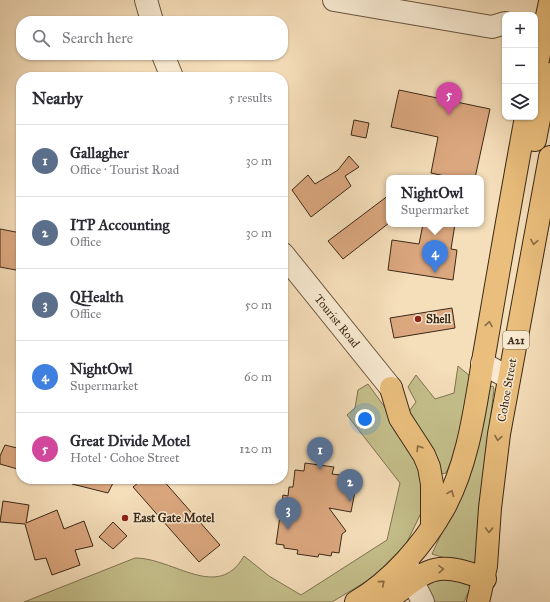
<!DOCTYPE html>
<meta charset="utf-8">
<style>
:root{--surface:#fff;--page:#f2f2f3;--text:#2b2b33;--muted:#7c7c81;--line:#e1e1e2;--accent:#0f766e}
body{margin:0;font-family:"IM FELL Great Primer",serif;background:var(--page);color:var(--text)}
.controls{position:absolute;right:12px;top:12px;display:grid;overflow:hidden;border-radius:8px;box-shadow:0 1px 3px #0004}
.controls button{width:36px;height:36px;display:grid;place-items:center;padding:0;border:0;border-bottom:1px solid var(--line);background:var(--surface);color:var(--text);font:20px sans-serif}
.you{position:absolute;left:365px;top:419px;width:14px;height:14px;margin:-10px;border:3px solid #fff;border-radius:50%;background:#1a73e8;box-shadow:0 0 0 6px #1a73e833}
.badge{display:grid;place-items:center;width:26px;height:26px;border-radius:50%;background:var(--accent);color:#fff;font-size:13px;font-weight:700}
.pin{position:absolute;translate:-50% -33px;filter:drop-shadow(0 1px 2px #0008)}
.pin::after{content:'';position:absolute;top:21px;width:14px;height:12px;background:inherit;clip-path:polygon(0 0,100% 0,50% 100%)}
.popup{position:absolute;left:386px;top:175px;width:98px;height:52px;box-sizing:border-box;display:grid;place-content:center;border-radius:8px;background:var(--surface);filter:drop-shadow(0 1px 3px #0005);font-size:13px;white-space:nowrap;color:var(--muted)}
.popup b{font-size:15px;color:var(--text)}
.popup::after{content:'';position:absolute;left:50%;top:100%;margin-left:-8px;border:8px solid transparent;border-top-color:var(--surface)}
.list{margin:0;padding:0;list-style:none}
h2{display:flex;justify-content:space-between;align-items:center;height:52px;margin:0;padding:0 16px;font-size:17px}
h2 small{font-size:13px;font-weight:400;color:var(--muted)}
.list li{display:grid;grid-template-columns:26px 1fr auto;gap:12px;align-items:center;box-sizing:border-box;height:72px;padding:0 16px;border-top:1px solid var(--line)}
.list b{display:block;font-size:15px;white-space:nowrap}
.list p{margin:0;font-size:13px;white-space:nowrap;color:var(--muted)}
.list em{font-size:13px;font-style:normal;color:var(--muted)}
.icon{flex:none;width:22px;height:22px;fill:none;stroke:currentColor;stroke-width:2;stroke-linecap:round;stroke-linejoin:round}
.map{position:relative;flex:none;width:550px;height:602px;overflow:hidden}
.search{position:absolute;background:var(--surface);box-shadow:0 1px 3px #0004;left:16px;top:16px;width:272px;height:44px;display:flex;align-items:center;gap:10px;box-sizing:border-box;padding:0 14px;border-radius:16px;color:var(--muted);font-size:15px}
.panel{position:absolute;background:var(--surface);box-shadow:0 1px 3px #0004;left:16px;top:72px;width:272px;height:412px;border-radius:16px}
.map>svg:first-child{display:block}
.green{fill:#c4bf8b;stroke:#807452}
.building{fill:#dba77f;stroke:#3c2918}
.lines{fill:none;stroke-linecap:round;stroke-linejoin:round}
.minor-casing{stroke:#6a5640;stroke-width:24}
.highway-casing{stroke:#3c2918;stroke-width:24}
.minor{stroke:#f8ead2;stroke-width:22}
.highway{stroke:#eabf7d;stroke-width:22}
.oneway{stroke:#8a6c45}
.poi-dot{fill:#8f2418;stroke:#f8ead2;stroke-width:1.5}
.labels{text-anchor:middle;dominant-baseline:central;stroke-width:3;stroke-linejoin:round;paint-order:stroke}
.shield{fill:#f8ead2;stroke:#746350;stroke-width:1}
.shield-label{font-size:11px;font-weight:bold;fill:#3c2918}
.poi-label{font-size:12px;font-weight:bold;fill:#3c2918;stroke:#f8ead2;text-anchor:start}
.street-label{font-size:12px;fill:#3c2918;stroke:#f8ead2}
</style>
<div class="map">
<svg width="550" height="602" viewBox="0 0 550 602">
<rect width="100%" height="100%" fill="#f5deba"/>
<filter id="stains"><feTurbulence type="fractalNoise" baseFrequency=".005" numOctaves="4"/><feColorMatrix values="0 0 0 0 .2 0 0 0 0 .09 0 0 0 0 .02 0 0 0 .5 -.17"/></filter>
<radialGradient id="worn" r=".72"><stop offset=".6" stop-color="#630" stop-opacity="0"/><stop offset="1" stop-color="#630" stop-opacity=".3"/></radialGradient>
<g class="green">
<path d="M458,366L471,377C465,409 460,443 446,473L441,474L409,415L410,410L416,402L408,387L416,375L435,399L454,393Z"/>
<path d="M368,384L394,420L421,467L422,511L406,544L382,569L367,581L332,602H24L135,558C174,558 218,602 244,556L269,576L301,595L387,540L400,483L347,415L355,408L358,390Z"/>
<path d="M493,386L494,389L480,503L475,567L432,554L445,526L489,387Z"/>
<path d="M444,579H451L471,586L464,602H432L424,584Z"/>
</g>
<g class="building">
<path d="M399,90L490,109L475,178H454L431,173L438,137L391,127Z"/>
<path d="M354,120L369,123L366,138L351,135Z"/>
<path d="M349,156L359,167L345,176L351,186L311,217L292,190L308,175L315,184L338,170Z"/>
<path d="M389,195V223L343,259L328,241Z"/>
<path d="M423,224H455L451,249L457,250L453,280L388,270L392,240L419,244Z"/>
<path d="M0,229L21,233V271L0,267Z"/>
<path d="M452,308L455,328L394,338L390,318Z"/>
<path d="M5,445L21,449V470L0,464V456Z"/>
<path d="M305,463L334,467L332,474L349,476L348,480L352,481V485L356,486L351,512L329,508L346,531L342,534L339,553L332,552L331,556L319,554L318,557L297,554L298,550L284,548V545L276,544L283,495L288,496L289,487H293L295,470L304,471Z"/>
<path d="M73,479H115L108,493L72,484Z"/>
<path d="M143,479H162L220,545L199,562L133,487Z"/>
<path d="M3,501L29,505L26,523L57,510L64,529L84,521L93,546L75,550L80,565L52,575L46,558L35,560L25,524L0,522Z"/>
<path d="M113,522L127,536L113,549L99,537Z"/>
</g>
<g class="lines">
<g class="minor-casing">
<g id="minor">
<path d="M146,0L152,21"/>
<path d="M334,0L492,27L505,23"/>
<path d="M163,55L172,77"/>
<path d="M283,254L391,388"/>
<path d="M482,363L509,378"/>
<path d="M407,563L412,580L423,602"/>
</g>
</g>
<g class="highway-casing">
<g id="highway">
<path d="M535,73L550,2"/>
<path d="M535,140L544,93L550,74"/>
<path d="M391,388L400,418L424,455L429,467L432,484V527"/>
<path d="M356,602C392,581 424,544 444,508C471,458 476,398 486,344C499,268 512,192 526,117"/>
<path d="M385,602C426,571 432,558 485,579"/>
<path d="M478,602L486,566L490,508L499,434L550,157"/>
</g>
</g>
<use href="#minor" class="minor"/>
<use href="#highway" class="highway"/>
</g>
<defs><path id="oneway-chevron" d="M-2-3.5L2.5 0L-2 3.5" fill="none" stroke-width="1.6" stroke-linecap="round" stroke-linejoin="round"/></defs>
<g class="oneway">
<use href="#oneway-chevron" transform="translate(534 242) rotate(100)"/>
<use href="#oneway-chevron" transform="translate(489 324) rotate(-80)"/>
<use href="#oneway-chevron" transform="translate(498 438) rotate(99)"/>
<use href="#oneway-chevron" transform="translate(419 448) rotate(-122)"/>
<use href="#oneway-chevron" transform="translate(451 493) rotate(-68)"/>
<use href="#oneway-chevron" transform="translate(489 530) rotate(92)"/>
<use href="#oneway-chevron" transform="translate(441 569) rotate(-4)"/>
<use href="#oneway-chevron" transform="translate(382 583) rotate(-40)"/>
</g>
<g class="poi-dot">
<circle cx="418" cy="319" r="4"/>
<circle cx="125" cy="518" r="4"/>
</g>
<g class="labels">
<rect class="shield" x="503" y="331" width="26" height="18" rx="3"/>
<g class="shield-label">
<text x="516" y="340">A21</text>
</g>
<g class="poi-label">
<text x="426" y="319">Shell</text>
<text x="133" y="518">East Gate Motel</text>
</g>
<g class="street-label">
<text transform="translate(337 321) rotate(51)">Tourist Road</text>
<text transform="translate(507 390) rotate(-80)">Cohoe Street</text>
</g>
</g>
<rect width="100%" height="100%" filter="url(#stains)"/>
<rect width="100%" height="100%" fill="url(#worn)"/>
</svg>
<div class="controls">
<button>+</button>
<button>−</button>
<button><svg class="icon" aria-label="layers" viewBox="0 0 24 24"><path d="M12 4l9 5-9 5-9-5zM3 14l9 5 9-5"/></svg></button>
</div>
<div class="you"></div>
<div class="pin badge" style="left:320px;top:470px;background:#5c6f8a">1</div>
<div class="pin badge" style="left:350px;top:502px;background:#5c6f8a">2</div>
<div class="pin badge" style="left:288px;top:530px;background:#5c6f8a">3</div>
<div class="pin badge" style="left:435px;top:273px;background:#3f7fe0">4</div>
<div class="popup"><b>NightOwl</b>Supermarket</div>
<div class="pin badge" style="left:449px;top:115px;background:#d1479c">5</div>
<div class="search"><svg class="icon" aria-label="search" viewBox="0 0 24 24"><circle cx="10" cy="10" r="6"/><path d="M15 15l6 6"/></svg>Search here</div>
<section class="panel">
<h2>Nearby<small>5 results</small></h2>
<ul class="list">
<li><span class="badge" style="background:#5c6f8a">1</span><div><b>Gallagher</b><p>Office · Tourist Road</p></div><em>30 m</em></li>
<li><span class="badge" style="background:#5c6f8a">2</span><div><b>ITP Accounting</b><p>Office</p></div><em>30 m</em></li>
<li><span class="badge" style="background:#5c6f8a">3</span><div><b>QHealth</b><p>Office</p></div><em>50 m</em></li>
<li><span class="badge" style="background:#3f7fe0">4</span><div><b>NightOwl</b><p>Supermarket</p></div><em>60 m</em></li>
<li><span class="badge" style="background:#d1479c">5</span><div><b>Great Divide Motel</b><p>Hotel · Cohoe Street</p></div><em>120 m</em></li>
</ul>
</section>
</div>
